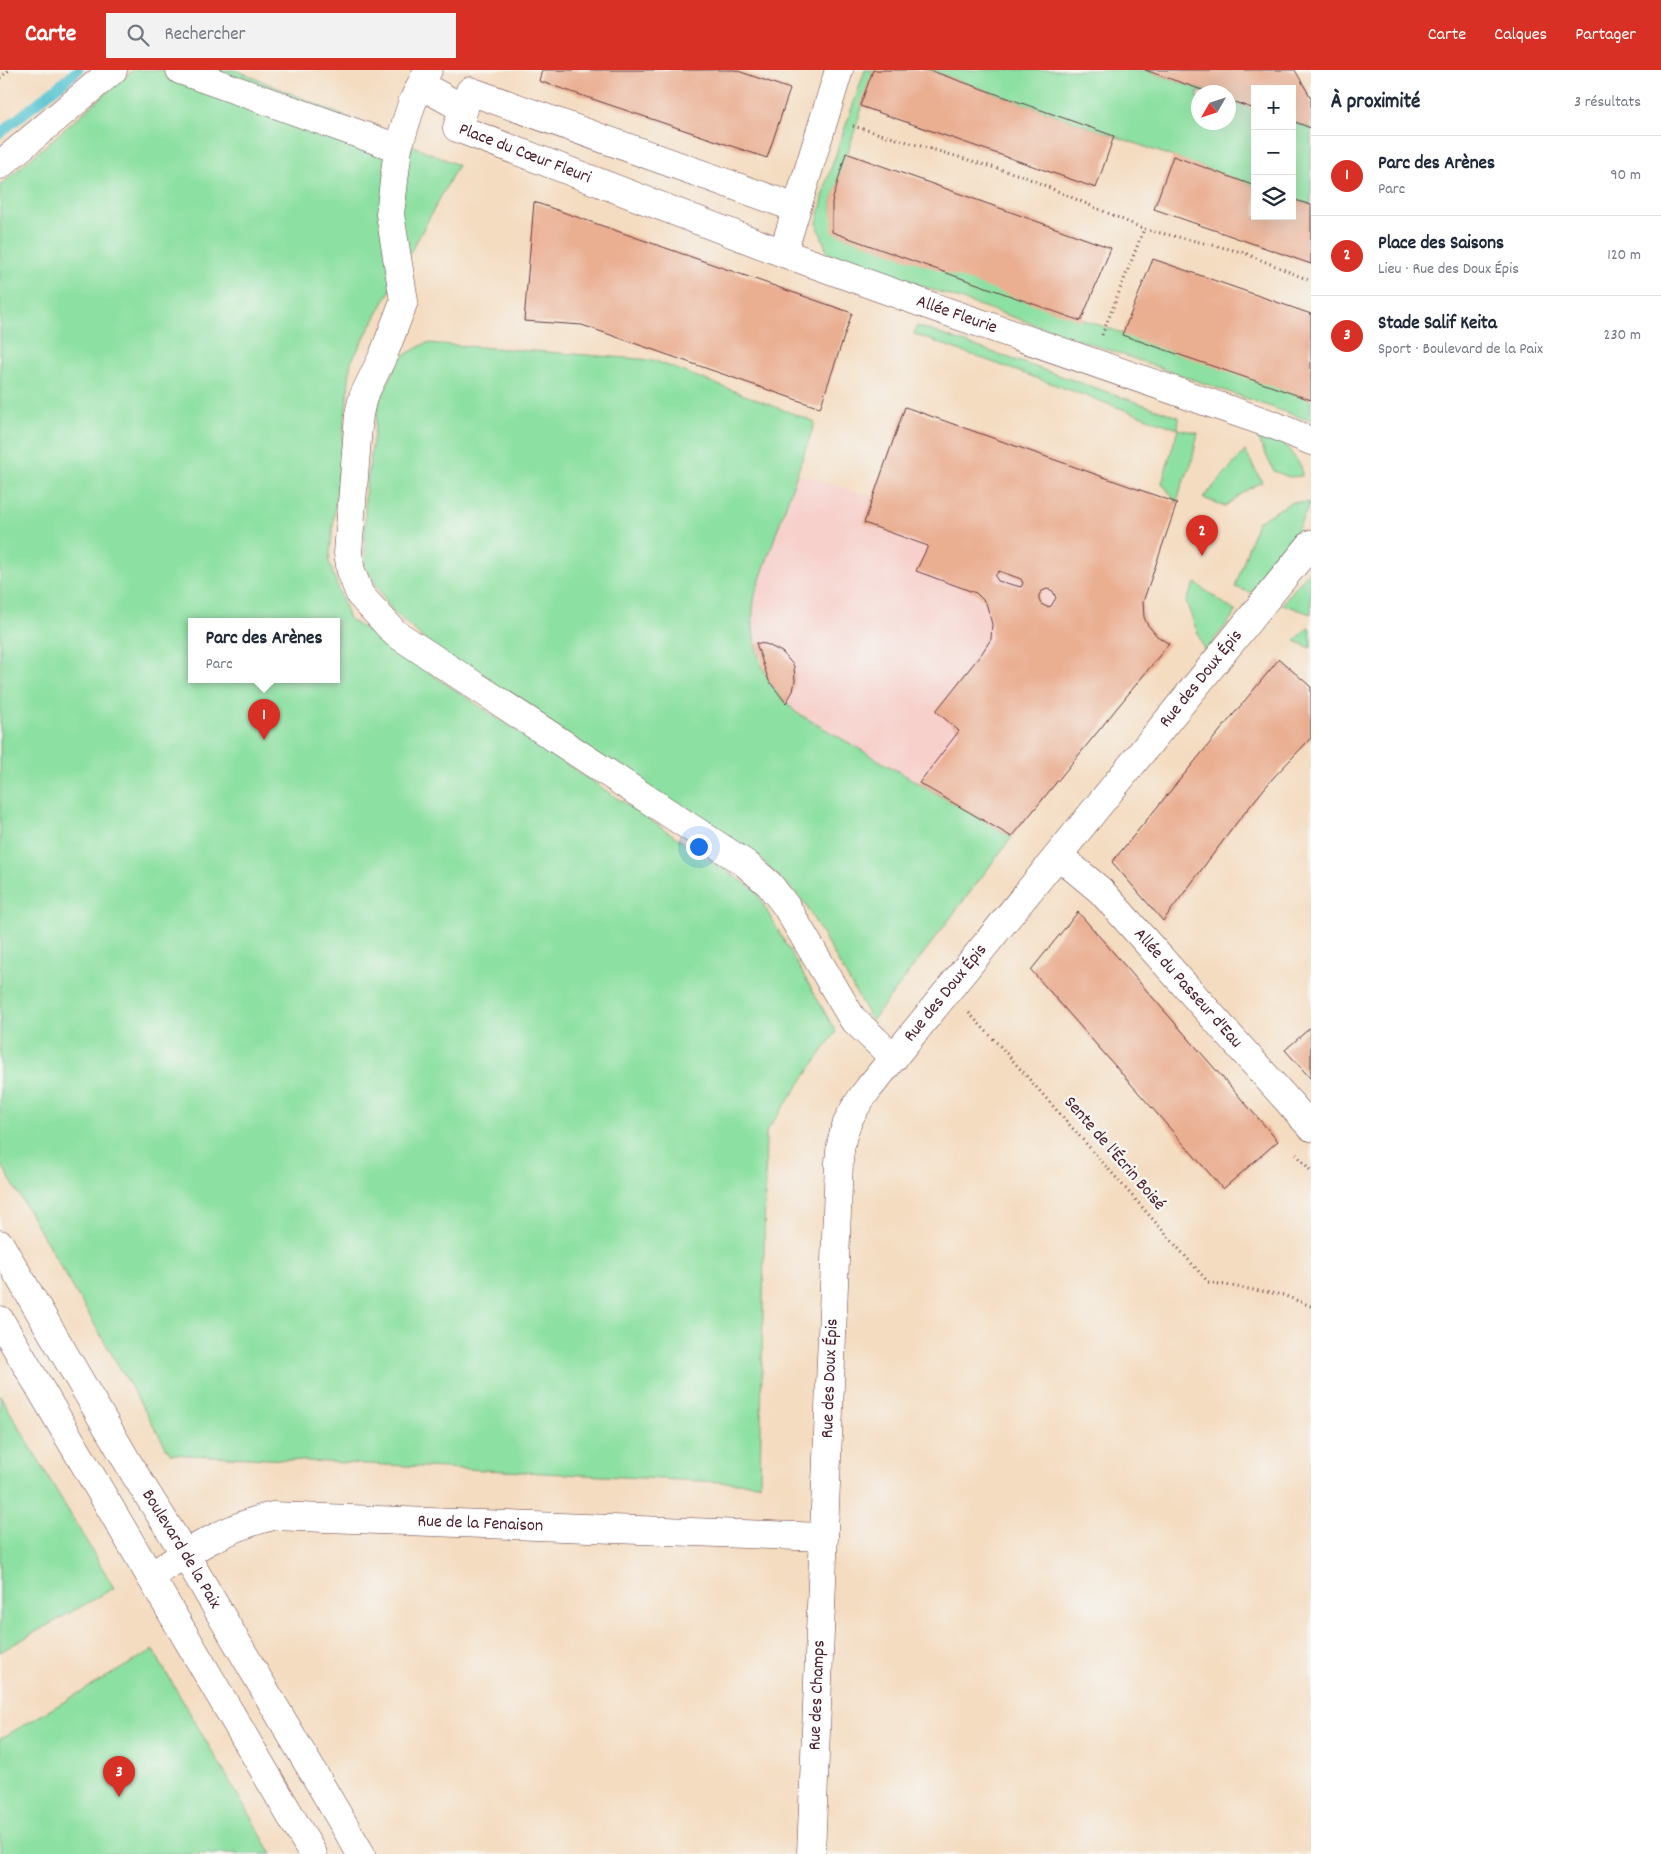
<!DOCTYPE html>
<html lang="fr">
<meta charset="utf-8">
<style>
:root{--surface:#fff;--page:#f2f2f3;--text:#1f2937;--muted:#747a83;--line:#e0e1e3;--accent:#d93025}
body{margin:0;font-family:Dekko,sans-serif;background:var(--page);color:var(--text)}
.controls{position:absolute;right:15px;top:15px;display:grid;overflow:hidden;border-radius:0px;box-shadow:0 5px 20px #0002}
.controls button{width:45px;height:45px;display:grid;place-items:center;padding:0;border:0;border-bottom:1px solid var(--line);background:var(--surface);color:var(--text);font:25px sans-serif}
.compass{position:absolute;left:1191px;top:15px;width:45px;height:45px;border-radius:50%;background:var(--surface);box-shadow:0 5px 20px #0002;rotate:231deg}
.you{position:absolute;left:698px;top:776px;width:18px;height:18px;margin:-12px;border:4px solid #fff;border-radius:50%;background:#1a73e8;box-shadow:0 0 0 8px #1a73e833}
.badge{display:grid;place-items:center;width:32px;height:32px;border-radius:50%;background:var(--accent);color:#fff;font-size:16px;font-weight:700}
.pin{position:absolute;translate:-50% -41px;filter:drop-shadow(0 1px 2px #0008)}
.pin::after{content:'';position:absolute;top:26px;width:18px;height:15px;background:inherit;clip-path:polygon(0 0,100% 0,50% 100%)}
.popup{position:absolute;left:188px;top:548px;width:152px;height:65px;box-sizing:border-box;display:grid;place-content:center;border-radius:0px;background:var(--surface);filter:drop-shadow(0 1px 4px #0005);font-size:16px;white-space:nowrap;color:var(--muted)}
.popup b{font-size:19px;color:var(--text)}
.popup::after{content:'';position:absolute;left:50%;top:100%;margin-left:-10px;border:10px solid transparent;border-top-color:var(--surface)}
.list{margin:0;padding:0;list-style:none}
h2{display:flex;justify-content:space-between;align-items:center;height:65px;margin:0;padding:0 20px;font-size:21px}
h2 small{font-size:16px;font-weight:400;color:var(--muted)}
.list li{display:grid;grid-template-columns:32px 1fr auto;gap:15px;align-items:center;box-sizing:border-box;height:80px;padding:0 20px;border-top:1px solid var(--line)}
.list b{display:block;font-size:19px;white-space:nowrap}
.list p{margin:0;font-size:16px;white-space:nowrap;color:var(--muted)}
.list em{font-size:16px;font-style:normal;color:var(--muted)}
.icon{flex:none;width:28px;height:28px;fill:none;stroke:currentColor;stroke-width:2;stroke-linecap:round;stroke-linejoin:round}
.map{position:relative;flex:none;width:1311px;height:1784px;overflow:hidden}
header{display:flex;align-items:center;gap:30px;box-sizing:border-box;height:70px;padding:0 25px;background:var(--accent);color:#fff}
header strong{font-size:24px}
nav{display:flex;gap:28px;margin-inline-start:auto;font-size:18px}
.search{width:350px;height:45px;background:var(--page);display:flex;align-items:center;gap:12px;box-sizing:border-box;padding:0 18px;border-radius:0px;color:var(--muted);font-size:19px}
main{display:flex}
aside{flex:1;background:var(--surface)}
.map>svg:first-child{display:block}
.built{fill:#f7d0cb}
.green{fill:#8ce0a1;stroke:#6b8066;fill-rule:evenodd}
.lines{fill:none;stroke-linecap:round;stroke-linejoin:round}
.stream{stroke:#58c4d1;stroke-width:10}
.building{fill:#eaae91;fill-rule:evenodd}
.minor-casing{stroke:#643b41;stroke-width:29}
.major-casing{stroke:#643b41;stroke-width:29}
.path{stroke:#643b41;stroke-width:3;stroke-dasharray:1 4;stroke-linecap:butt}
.minor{stroke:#fff;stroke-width:28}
.major{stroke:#fff;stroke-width:28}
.labels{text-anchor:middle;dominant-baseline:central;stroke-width:5;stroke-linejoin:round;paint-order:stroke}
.street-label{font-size:18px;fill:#4a1f2b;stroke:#f6f6f2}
</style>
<header>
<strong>Carte</strong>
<div class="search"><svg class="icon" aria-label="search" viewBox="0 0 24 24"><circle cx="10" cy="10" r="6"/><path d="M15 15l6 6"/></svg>Rechercher</div>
<nav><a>Carte</a><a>Calques</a><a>Partager</a></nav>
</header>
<main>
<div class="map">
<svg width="1311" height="1784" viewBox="0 0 1311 1784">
<rect width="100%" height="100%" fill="#f6f6f2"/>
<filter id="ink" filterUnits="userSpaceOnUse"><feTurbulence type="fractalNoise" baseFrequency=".02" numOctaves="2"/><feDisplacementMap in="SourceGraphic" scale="10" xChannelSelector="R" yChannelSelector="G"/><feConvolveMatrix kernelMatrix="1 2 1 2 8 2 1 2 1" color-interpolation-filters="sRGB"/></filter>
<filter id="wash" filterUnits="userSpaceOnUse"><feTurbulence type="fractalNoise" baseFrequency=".0096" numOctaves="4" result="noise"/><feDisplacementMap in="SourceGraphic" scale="20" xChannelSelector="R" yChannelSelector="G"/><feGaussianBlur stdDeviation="1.12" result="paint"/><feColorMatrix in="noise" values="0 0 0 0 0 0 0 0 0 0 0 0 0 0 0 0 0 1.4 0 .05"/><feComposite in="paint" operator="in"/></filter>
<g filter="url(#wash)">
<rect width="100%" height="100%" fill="#f4dcc0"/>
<path class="built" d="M905,337L1177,433L1143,532L1144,547L1147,554L1157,566L1169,574L1012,767L797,643L786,633L769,611L753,568L752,549L756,521L798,404L873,427Z"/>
<g class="green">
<path d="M133,0H236L458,95L351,292L329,492L349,549L755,820L836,962L766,1062L760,1414L170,1384L0,1092V115ZM192,551H336V609H192Z"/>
<path d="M865,0H874L832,132L833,162L1311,329V351L1098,276L828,184L817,154L827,110Z"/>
<path d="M929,0H1144L1208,22H1198V52H1228L1229,30L1255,39V116Z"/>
<path d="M1292,51L1311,58V135L1292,129Z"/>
<path d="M917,256L1179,347L1178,359L1198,363L1191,395L1182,415L1177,433L1162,413L1178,359L914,264Z"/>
<path d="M426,273L653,290L815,352L756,521C745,567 761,612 797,643L1012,767L872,951L804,832L761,789L663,730L434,578L392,540L365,497V425L379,330L401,287Z"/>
<path d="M1264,362L1283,372L1301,396L1302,406L1289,407L1274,401L1256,365Z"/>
<path d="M1245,381L1262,412L1247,420L1225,436L1203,428Z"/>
<path d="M1292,432L1310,433L1289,478L1251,523L1235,517L1257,452Z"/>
<path d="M1311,499V544L1282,534Z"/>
<path d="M1195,513L1236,542L1205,582L1186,532Z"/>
<path d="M1308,557L1311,559V578L1295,571Z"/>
<path d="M0,1325L114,1518L0,1582Z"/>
<path d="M153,1580L272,1784H0V1669Z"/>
</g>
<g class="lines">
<path class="stream" d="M0,63L78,0"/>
</g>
<g id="blocks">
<g class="building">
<path d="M542,0H735L790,19L767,88L539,11Z"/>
<path d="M873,0H929L1114,66L1096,118L860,36Z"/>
<path d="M1145,0H1295L1311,28V58L1292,51V19H1255V39L1228,30V22H1208Z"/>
<path d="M846,83L1111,178L1081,251L832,162V132Z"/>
<path d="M1173,86L1255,116V146H1292V129L1311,135V194L1154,139Z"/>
<path d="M534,132L852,243L820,338L582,255L524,251Z"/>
<path d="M1153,189L1311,244V330L1122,265Z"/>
<path d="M905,337L1177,433L1143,532L1144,547L1147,554L1157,566L1169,574L1012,767L919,713L959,661L936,641L982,583L991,569L992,554L986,533L976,523L916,501L928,476L864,453ZM999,501L1021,509L1023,513L1021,517L998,511L995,506ZM1047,519L1053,521L1056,528L1051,536L1047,537L1041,534L1039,530V525L1042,521Z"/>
<path d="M756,573L766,574L782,582L794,596L795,611L793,621L786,633L769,611Z"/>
<path d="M1279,589L1311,617V668L1273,708L1238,751L1163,851L1112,792Z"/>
<path d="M1078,842L1278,1071L1223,1119L1031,900Z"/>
<path d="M1311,957V1009L1285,980Z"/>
</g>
</g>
</g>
<g filter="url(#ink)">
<use href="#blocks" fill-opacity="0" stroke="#643b41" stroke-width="1"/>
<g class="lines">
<g class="minor-casing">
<g id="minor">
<path d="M180,0L398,78"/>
<path d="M428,0L412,33L398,78L390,144L404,231L383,286L363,327L359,344L348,483L351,501L360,525L395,563L746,794L769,814L786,836L852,948L894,988"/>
<path d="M421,15L464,39"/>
<path d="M0,95L113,0"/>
<path id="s1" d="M796,138L470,21L457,58L783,183L925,234L1276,356L1311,371"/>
<path d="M783,183L839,0"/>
<path id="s2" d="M1059,786L1101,821L1311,1057"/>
<path id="s3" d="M150,1506C188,1482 228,1456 273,1446L824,1467"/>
<path id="s4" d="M811,1784L839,1092C841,1060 849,1044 868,1019L1311,474"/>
</g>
</g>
<g class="major-casing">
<g id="major">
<path id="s5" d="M0,1174L134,1403L185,1484L361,1784"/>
<path d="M0,1250L313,1784"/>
</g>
</g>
<g class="path">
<path d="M0,8L9,0"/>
<path d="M853,56L1023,106L1144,159L1242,182L1311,211"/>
<path d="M1102,265L1144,159"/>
<path d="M969,943L1000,976L1208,1212L1283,1225L1311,1236"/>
<path d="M1296,1084L1311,1101"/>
</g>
<use href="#minor" class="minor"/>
<use href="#major" class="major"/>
</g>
</g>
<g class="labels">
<g class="street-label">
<text stroke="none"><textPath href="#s1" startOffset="458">Place du Cœur Fleuri</textPath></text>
<text stroke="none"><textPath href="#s1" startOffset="919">Allée Fleurie</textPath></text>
<text stroke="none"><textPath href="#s4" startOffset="1301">Rue des Doux Épis</textPath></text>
<text stroke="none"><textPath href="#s2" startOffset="185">Allée du Passeur d'Eau</textPath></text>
<text stroke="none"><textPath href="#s4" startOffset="896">Rue des Doux Épis</textPath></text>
<text transform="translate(1114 1084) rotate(49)">Sente de l'Écrin Boisé</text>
<text stroke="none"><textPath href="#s4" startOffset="476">Rue des Doux Épis</textPath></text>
<text stroke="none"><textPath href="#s3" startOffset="345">Rue de la Fenaison</textPath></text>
<text stroke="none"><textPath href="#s5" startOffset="355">Boulevard de la Paix</textPath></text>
<text stroke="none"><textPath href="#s4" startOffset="159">Rue des Champs</textPath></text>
</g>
</g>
</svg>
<div class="controls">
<button>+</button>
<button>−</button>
<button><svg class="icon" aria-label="layers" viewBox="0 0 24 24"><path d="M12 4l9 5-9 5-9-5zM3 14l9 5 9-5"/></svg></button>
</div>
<svg class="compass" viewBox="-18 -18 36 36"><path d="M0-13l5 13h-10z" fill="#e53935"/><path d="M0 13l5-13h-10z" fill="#747a83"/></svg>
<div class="you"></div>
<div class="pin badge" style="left:264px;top:670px">1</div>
<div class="popup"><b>Parc des Arènes</b>Parc</div>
<div class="pin badge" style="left:1202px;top:486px">2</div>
<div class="pin badge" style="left:119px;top:1727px">3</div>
</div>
<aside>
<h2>À proximité<small>3 résultats</small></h2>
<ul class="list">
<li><span class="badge">1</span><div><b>Parc des Arènes</b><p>Parc</p></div><em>90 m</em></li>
<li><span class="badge">2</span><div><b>Place des Saisons</b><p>Lieu · Rue des Doux Épis</p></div><em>120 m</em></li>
<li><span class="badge">3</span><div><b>Stade Salif Keita</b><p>Sport · Boulevard de la Paix</p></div><em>230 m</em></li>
</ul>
</aside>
</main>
